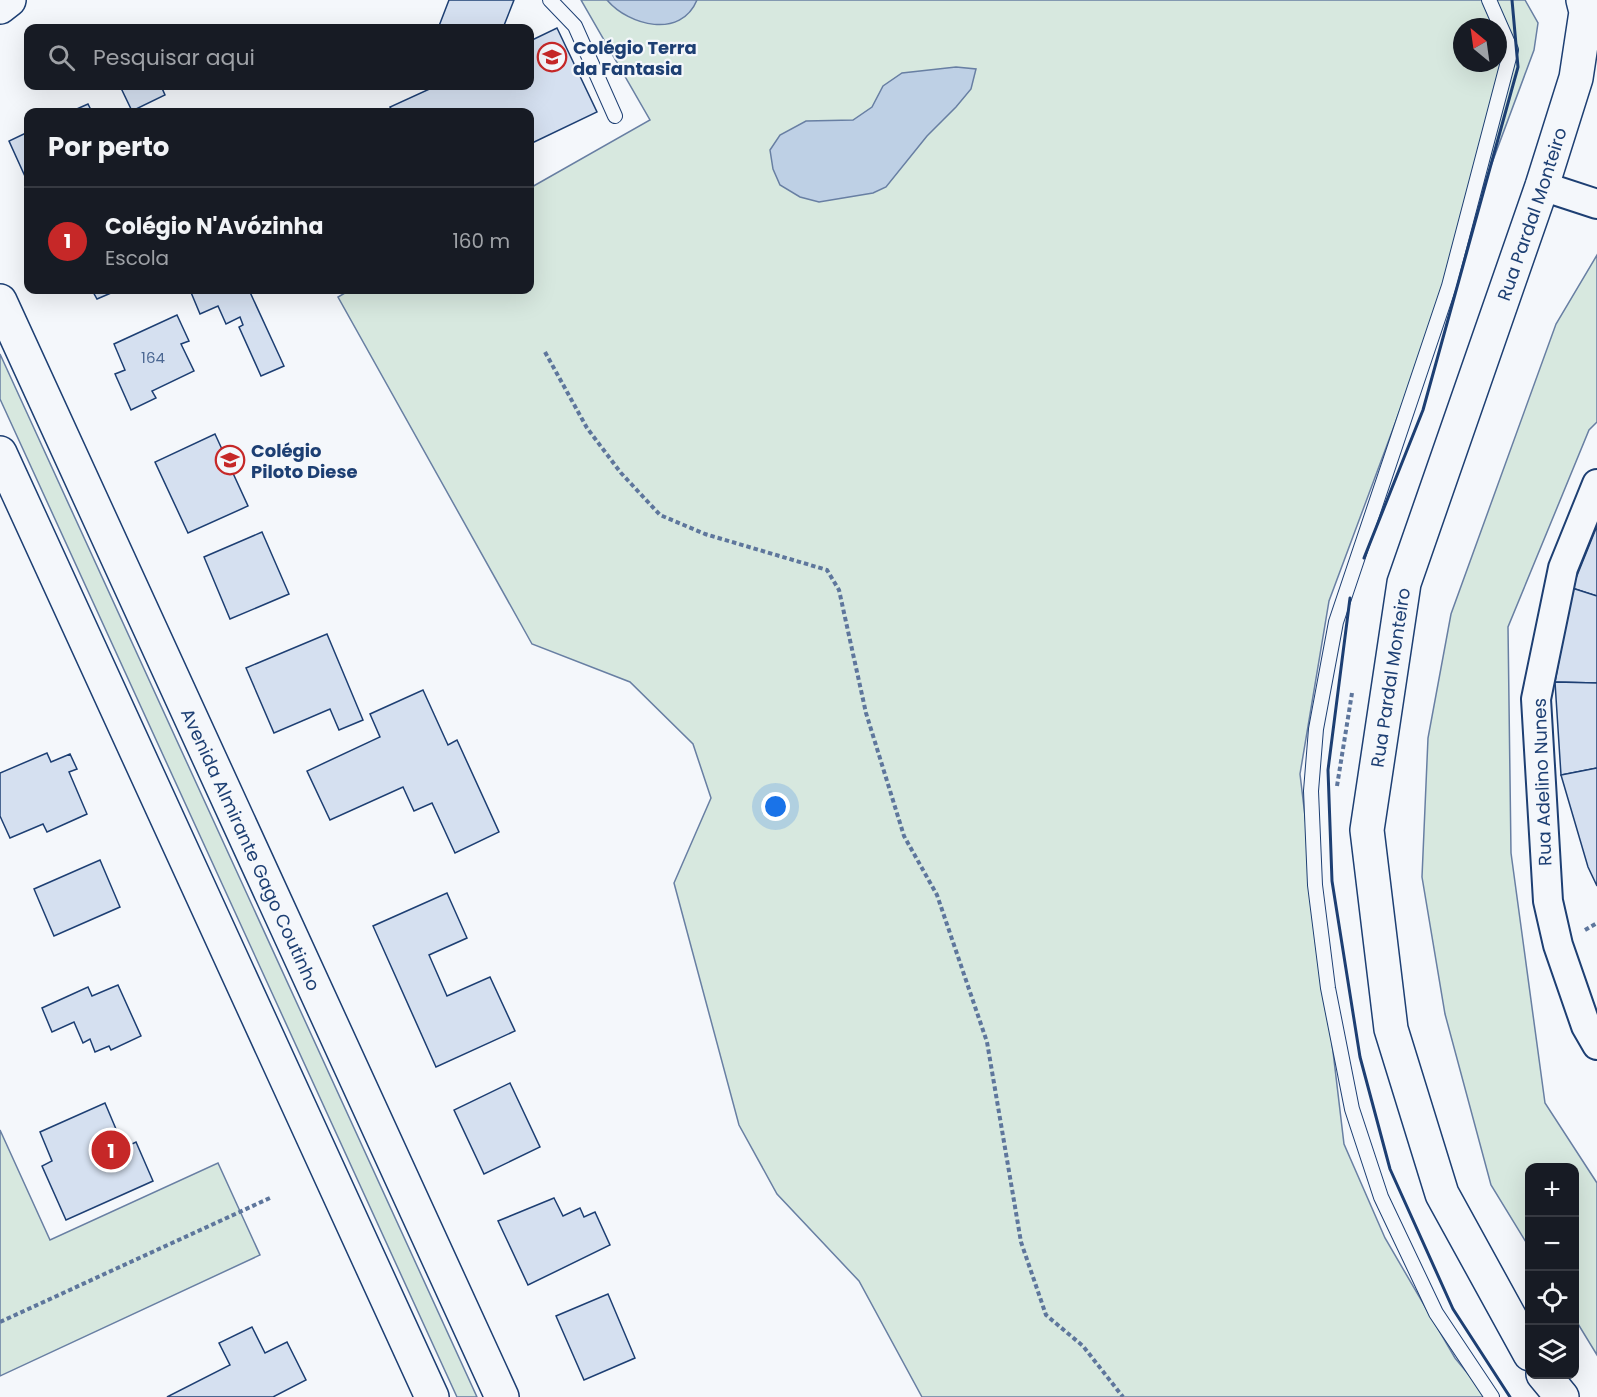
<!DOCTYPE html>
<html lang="pt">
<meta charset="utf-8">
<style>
:root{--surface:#171b24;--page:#20242c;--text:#f1f3f6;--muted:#9ea1a6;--line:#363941;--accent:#c62828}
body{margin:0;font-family:Poppins,sans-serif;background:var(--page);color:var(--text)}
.controls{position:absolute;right:18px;bottom:18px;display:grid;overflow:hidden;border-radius:12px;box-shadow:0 6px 24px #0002}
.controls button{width:54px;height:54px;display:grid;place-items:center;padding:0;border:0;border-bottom:2px solid var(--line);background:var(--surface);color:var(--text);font:30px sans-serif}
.compass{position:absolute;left:1453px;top:18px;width:54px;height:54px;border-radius:50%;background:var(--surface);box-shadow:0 6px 24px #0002;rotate:331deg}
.you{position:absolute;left:776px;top:807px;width:21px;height:21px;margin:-15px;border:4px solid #fff;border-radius:50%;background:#1a73e8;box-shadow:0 0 0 9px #1a73e833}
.badge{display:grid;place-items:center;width:39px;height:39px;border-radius:50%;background:var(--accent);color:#fff;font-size:20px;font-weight:700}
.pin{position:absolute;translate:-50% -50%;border:3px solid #fff;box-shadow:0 2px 6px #0006}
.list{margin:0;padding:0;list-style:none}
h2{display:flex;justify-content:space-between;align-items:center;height:78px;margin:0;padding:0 24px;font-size:26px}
h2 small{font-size:20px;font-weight:400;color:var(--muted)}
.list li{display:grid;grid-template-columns:39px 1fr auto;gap:18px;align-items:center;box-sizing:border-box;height:108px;padding:0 24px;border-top:2px solid var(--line)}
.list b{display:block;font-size:22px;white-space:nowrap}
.list p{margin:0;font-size:20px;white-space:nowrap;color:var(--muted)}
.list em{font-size:20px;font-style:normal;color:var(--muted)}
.icon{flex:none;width:33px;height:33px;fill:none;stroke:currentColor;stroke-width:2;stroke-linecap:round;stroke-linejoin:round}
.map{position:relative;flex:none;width:1597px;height:1397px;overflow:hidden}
.search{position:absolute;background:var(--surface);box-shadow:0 6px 24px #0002;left:24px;top:24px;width:510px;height:66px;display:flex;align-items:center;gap:15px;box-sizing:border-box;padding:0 21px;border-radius:12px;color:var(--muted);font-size:22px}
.panel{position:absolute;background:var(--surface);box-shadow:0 6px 24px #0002;left:24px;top:108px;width:510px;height:186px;border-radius:12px}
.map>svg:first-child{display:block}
.green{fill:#d7e8df;stroke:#687fa3;stroke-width:1.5;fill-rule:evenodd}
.water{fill:#bed0e5;stroke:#687fa3;stroke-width:1.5}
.building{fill:#d5e0f0;stroke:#1d3f73;stroke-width:1.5}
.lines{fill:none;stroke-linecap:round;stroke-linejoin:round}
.lane-casing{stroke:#1d3f73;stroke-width:16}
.street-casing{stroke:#1d3f73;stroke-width:32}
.secondary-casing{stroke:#1d3f73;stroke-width:36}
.primary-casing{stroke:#1d3f73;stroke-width:36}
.path{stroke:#5e769c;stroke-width:4;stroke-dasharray:4.5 3;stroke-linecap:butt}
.lane{stroke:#f4f7fb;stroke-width:14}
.street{stroke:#f4f7fb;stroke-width:28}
.secondary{stroke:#f4f7fb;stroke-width:33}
.primary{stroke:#f4f7fb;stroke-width:33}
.wall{stroke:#1d3f73;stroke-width:3}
.labels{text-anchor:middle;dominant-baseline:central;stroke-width:4.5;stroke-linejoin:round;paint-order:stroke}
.number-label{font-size:15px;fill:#4b6792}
.poi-label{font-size:18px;font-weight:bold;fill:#1d3f73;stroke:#f4f7fb;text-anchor:start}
.street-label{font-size:18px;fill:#1d3f73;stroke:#f4f7fb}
</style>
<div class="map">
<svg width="1597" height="1397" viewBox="0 0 1597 1397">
<rect width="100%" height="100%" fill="#f4f7fb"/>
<g class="green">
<path d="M581,0H1525L1538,23L1534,50L1329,601L1300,774L1344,1144L1385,1238L1455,1358L1487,1397H922L859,1281L777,1194L739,1125L674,883L711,798L693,744L630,682L532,644L338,297L350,290H530V188L650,120ZM1462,27H1498V63H1462Z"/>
<path d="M1597,255V422L1589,430L1508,627L1511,853L1545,1103L1597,1183V1355L1575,1319L1574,1168H1530L1529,1247L1491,1185L1445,1014L1422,877L1428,738L1451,614L1556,324Z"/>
<path d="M0,354L477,1397H457L0,399Z"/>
<path d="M0,1130L50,1240L218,1163L260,1255L0,1376Z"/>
</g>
<g class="water">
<path d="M607,0H697C681,39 629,26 607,0Z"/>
<path d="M956,67L976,69L971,89L956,107L927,136L886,187L873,193L819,202L800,197L780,185L773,169L770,150L780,135L806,121L853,120L872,107L883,86L902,73Z"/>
</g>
<g class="building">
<path d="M449,0H514L503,28H447L439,26Z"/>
<path d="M557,28L597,112L530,144V112H393L390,107L436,86H530V41Z"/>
<path d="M120,86H161L165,95L132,111Z"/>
<path d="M88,104L92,112H70Z"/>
<path d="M28,132V183L9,141Z"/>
<path d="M92,290H118L97,299Z"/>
<path d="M190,290H249L284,366L261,376L239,327L243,325L240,317L226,324L218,306L200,314Z"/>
<path d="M177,315L189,341L181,344L194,371L152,391L156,398L131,410L115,374L125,370L114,344Z"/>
<path d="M215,434L248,506L188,533L155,462Z"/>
<path d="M1597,526V596L1572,588Z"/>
<path d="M262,532L289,594L230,619L204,557Z"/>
<path d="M1572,588L1597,596V683L1555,682Z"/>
<path d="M327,634L363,720L339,730L330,709L274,733L246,668Z"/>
<path d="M1555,682L1597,683V768L1561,775Z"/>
<path d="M423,690L448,745L457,740L499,832L455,853L432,803L414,811L403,787L330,820L307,771L380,737L370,714Z"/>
<path d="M47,753L51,762L70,754L77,769L69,772L87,814L47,832L43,824L10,838L0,816V773Z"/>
<path d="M1597,768V886L1588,867L1561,775Z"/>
<path d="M100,860L120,907L54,936L34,889Z"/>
<path d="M447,893L467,938L429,955L447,996L490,977L515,1031L436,1067L373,926Z"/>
<path d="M118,985L141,1036L111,1050L109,1046L95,1052L90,1039L83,1043L74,1022L52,1032L42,1008L88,987L92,996Z"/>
<path d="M510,1083L540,1147L484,1174L454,1110Z"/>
<path d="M105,1103L124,1148L136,1142L153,1181L66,1220L42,1166L52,1161L40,1132Z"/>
<path d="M554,1198L563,1216L580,1208L584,1217L595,1212L610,1245L528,1285L498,1221Z"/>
<path d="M608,1294L635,1358L584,1380L556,1316Z"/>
<path d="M252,1327L265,1353L287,1342L306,1380L273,1397H167L230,1365L219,1343Z"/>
</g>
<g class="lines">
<g class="lane-casing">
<g id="lane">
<path d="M550,0L575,26L615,116"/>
<path d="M1489,0L1511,50L1449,286L1336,622L1316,729L1311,791L1315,885L1328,988L1352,1109L1381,1197L1436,1313L1492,1397"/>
</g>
</g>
<g class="street-casing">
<g id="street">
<path d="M1542,186L1597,204"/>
<path d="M1597,484L1563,568L1536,699L1548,901L1558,945L1586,1026L1597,1045"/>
</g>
</g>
<g class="secondary-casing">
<g id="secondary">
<path d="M0,7L9,0"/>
<path id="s1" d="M1530,1354L1442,1194L1391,1029L1367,830L1404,583L1542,186L1576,78L1586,12L1583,0"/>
<path d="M1543,1374L1562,1397"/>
</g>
</g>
<g class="primary-casing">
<g id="primary">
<path id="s2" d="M0,301L502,1397"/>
<path d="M0,453L432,1397"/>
</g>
</g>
<g class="path">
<path d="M545,352L587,428L621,473L660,515L705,534L827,570L839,590L866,713L904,836L937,895L987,1042L1021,1242L1046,1315L1083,1346L1123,1397"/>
<path d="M1337,786L1352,693"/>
<path d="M1585,930L1597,923"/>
<path d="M0,1322L270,1198"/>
</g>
<use href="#lane" class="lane"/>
<use href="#street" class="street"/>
<use href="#secondary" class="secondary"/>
<use href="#primary" class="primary"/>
<g class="wall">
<path d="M1364,558L1423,410L1518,67L1512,0"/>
<path d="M1350,598L1328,770L1332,881L1360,1057L1390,1169L1453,1309L1510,1397"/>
</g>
</g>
<defs>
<g id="school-ring" transform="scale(1.5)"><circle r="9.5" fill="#f4f7fb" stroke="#c62828" stroke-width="1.5"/><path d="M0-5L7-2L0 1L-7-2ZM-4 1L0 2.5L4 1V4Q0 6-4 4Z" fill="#c62828"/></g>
</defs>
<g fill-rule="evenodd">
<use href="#school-ring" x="552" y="57"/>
<use href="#school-ring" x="230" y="460"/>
</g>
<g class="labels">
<g class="number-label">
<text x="153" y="357">164</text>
</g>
<g class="poi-label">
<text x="573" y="47">Colégio Terra<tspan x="573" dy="21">da Fantasia</tspan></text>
<text x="251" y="450">Colégio<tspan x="251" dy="21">Piloto Diese</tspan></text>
</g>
<g class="street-label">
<text stroke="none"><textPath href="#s1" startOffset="1196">Rua Pardal Monteiro</textPath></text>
<text stroke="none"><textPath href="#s1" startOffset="710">Rua Pardal Monteiro</textPath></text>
<text transform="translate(1542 782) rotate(-92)">Rua Adelino Nunes</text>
<text stroke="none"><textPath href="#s2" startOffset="603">Avenida Almirante Gago Coutinho</textPath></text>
</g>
</g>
</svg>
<div class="controls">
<button>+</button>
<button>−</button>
<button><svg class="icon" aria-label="locate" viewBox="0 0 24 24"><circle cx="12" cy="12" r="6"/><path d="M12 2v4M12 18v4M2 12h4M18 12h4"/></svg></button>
<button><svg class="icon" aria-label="layers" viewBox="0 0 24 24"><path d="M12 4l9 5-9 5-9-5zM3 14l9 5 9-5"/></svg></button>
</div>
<svg class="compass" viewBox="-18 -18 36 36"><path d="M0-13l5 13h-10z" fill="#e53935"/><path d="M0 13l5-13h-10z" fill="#9ea1a6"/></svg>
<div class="you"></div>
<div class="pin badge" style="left:111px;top:1150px">1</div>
<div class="search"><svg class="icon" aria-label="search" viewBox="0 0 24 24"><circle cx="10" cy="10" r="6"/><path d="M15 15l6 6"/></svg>Pesquisar aqui</div>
<section class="panel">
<h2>Por perto<small></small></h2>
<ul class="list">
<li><span class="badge">1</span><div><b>Colégio N'Avózinha</b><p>Escola</p></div><em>160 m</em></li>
</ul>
</section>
</div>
